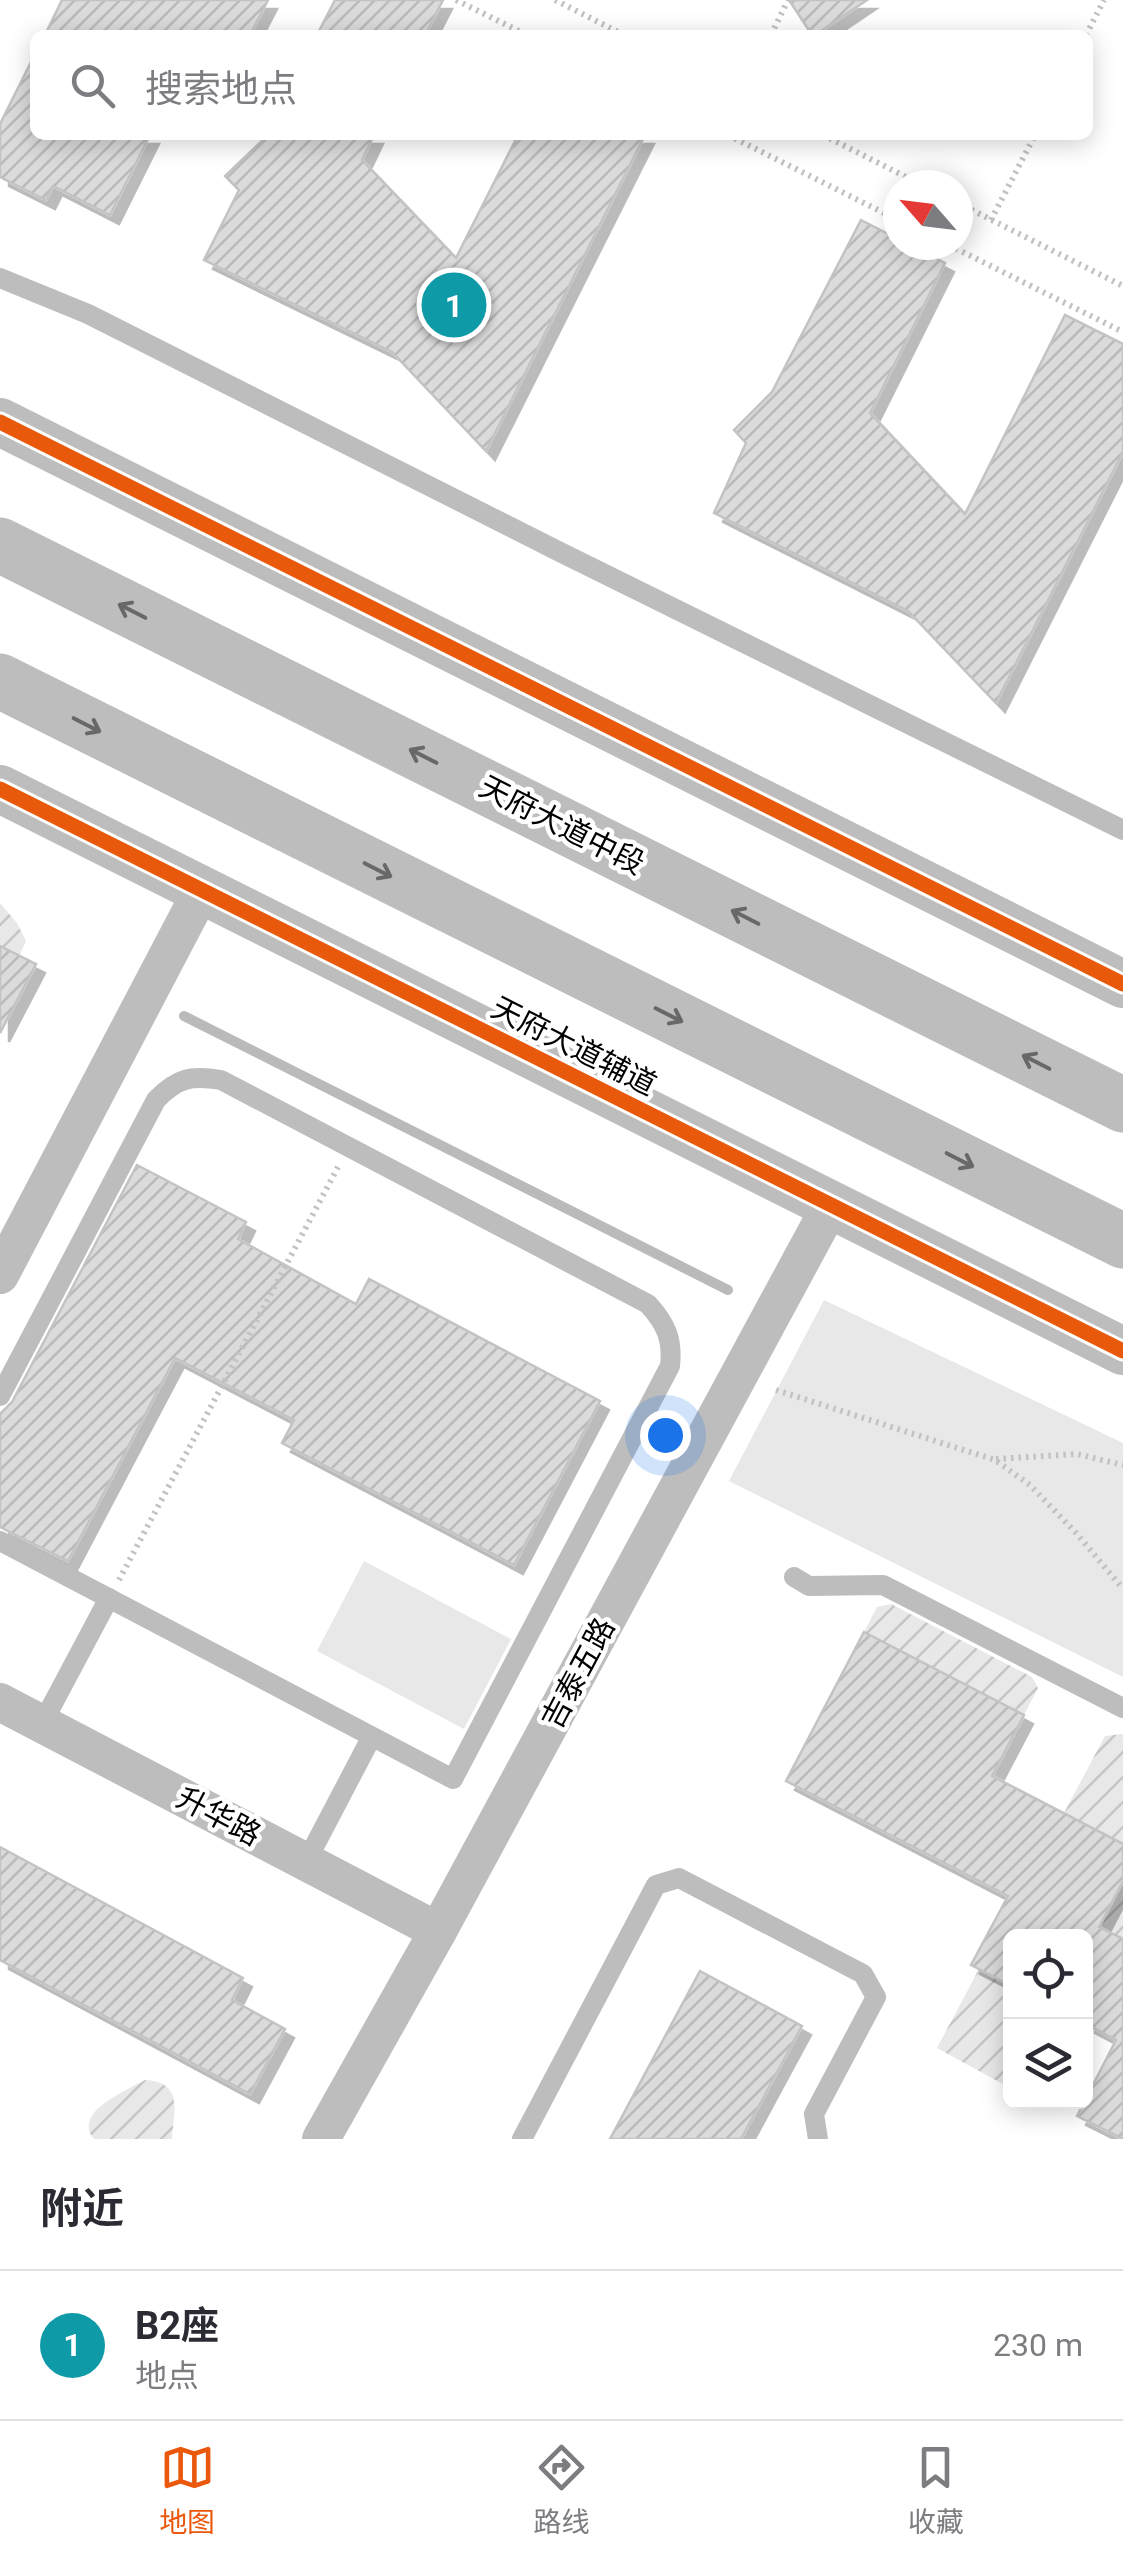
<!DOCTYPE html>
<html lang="zh">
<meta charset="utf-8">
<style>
:root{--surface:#fff;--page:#f2f2f3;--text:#2b2b33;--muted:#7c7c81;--line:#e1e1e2;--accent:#ea580c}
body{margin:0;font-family:Roboto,"Noto Sans SC",sans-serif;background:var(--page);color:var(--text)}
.controls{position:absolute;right:30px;bottom:30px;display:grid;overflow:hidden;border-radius:15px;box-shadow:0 5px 25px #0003}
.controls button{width:90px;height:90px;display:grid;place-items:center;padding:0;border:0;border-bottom:2px solid var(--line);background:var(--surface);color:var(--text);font:50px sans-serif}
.compass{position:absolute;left:883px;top:170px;width:90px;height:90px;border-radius:50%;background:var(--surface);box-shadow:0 5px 25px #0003;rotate:298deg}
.you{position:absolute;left:665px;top:1435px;width:35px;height:35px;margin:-25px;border:8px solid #fff;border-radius:50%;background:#1a73e8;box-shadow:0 0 0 15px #1a73e833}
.badge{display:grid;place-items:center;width:65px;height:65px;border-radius:50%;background:var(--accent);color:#fff;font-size:32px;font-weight:700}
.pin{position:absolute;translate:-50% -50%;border:5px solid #fff;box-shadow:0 2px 10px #0006}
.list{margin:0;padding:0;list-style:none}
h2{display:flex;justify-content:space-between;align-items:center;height:130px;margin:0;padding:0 40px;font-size:42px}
h2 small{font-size:32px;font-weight:400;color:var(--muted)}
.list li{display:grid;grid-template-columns:65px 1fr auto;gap:30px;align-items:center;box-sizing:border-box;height:150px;padding:0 40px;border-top:2px solid var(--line)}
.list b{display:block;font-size:38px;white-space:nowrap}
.list p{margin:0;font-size:32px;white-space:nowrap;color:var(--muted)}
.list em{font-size:32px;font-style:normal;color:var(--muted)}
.icon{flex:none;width:55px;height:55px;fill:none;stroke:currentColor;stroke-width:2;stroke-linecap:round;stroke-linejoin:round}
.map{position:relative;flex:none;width:1123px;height:2139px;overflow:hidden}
.search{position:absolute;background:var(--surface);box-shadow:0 5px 25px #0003;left:30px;right:30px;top:30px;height:110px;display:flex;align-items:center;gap:25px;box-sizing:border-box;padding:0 35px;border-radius:15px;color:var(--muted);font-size:38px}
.sheet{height:280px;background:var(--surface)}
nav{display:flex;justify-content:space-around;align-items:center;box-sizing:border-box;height:140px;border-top:2px solid var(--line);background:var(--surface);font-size:28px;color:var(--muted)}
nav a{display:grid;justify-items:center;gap:5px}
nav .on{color:var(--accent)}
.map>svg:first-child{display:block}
.green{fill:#e8e8e8}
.garden{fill:url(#garden-furrows)}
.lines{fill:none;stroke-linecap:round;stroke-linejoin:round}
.stream{stroke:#bababa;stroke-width:10}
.building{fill:url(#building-hatch);stroke:#c3c3c3;stroke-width:2.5;filter:url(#shadow)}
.path{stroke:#c2c2c2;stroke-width:6;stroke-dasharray:2.5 5;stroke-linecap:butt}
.service{stroke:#bdbdbd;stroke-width:20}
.minor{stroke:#bdbdbd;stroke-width:38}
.tertiary{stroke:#bdbdbd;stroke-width:48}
.primary{stroke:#bdbdbd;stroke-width:55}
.cycleway-casing{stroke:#fff;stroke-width:21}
.cycleway{stroke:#e8590c;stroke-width:15}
.oneway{stroke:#686868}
.labels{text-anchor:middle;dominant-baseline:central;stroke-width:9;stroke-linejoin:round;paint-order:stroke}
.street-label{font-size:30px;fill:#000;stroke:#fff}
</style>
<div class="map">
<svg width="1123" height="2139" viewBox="0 0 1123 2139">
<defs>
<pattern id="garden-furrows" width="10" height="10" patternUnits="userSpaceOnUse" patternTransform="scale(2.5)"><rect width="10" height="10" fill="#e8e8e8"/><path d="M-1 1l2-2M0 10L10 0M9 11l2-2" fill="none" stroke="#c5c5c5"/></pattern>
<pattern id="building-hatch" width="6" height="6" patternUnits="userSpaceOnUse" patternTransform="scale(2.5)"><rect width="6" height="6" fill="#dbdbdb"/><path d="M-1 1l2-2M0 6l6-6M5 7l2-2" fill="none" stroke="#bababa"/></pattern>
<filter id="shadow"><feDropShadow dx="9" dy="9" stdDeviation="0" flood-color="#0004"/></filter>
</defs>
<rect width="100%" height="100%" fill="#fff"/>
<g class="green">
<path d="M824,1300L1123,1443V1677L729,1481Z"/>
<path d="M364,1561L511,1639L464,1729L317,1651Z"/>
</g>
<g class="garden">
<path d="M0,903L17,923L26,941L19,956L0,946Z"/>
<path d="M891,1604L1032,1677L1038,1688L1024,1715L864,1632L877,1607Z"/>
<path d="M1123,1734V1844L1064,1813L1105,1736Z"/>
<path d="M1123,1881V1939L1099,1927Z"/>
<path d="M979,1969L1010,1985V2088L937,2048Z"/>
<path d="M145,2080C184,2082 174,2111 172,2139H94C72,2112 126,2091 145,2080Z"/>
</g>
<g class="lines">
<path class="stream" d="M184,1016L728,1290"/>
</g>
<g class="building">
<path d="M62,0H268L250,35H45Z"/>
<path d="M335,0H443L425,35H317Z"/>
<path d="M789,0H867L815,35H812Z"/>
<path d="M35,54V135H150L110,215L53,186L46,200L0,177V124Z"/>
<path d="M268,135H374L362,160L456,258L518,135H645L486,451L392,352L204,260L239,190L225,176Z"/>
<path d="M861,220L898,239V245H910L945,263L870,413L965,514L1065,315L1123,344V452L996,703L908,611L714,513L746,443L734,430L772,392Z"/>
<path d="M0,946L36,964L0,1033Z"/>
<path d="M137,1165L246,1222L238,1239L356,1304L369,1279L600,1401L514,1565L282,1443L294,1420L175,1358L68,1561L0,1527V1414L12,1402Z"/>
<path d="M864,1632L1024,1715L992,1776L1123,1844V1881L1099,1927L1123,1939V2139L1077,2116L1116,2040L1086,2024V1936H1010V1985L971,1965L1008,1896L786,1781Z"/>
<path d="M0,1847L243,1978L232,2000L285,2029L250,2094L0,1960Z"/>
<path d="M700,1971L802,2026L741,2139H610Z"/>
</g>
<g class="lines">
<g class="path">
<path d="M456,0L527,35"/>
<path d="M555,0L624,35"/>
<path d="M771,35L788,0"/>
<path d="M1086,35L1104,0"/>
<path d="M728,135L898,220"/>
<path d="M823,135L922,185"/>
<path d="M958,203L1123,286"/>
<path d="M991,220L1035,135"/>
<path d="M949,245L1123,332"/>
<path d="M776,1390L995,1460L1030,1485L1077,1534L1123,1589"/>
<path d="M996,1459L1077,1454L1123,1465"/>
<path d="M119,1580L338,1167"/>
</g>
<g class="service">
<path d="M0,278L88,314L560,552L1123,830"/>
<path d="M0,1396L156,1100C177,1078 191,1075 221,1080L648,1304C666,1324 673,1339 670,1366L453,1779L0,1541"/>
<path d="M794,1577L809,1586L883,1585L1123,1708"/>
<path d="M42,1724L109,1598"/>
<path d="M306,1862L371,1738"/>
<path d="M522,2139L656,1885L679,1878L863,1974L876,1997L814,2114L818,2139"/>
</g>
<g class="minor">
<path d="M0,1275L202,890"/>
<path d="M0,1702L438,1931"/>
<path d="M321,2139L438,1931L831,1205"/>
</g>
<g class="tertiary">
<path d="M0,422L1123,984"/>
<path d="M0,789L1123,1351"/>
</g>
<g class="primary">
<path d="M0,545L1123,1105"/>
<path d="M0,681L1123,1241"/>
</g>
<g class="cycleway-casing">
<g id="cycleway">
<path d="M0,422L1123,984"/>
<path d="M0,789L1123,1351"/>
</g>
</g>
<use href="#cycleway" class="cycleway"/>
</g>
<defs><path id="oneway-shaft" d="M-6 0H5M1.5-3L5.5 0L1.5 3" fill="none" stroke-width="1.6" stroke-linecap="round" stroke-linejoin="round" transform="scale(2.5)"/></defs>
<g class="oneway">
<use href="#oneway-shaft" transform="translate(132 611) rotate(-153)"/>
<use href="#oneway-shaft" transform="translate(87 725) rotate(27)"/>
<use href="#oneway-shaft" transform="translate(423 756) rotate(-153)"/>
<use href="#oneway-shaft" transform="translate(378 870) rotate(27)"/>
<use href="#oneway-shaft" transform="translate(745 917) rotate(-153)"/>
<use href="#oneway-shaft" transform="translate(669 1015) rotate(27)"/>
<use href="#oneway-shaft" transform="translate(1036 1062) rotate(-153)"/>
<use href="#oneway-shaft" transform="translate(960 1160) rotate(27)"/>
</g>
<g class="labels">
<g class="street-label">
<text transform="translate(562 825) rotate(27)">天府大道中段</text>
<text transform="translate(574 1046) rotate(27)">天府大道辅道</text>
<text transform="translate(578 1673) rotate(-62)">吉泰五路</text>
<text transform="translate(219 1816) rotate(28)">升华路</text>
</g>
</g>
</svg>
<div class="controls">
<button><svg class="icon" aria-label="locate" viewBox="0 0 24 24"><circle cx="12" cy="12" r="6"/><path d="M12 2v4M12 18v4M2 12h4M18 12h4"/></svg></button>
<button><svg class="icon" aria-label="layers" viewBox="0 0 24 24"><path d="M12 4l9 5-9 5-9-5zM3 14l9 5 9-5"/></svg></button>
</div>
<svg class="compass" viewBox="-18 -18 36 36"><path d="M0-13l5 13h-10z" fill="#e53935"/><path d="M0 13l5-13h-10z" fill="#7c7c81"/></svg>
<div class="you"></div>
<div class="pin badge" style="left:454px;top:305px;background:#0f9aa8">1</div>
<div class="search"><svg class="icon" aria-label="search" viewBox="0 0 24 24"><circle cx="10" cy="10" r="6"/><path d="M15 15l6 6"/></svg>搜索地点</div>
</div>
<section class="sheet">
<h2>附近<small></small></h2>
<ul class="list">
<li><span class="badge" style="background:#0f9aa8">1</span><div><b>B2座</b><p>地点</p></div><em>230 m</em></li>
</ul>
</section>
<nav>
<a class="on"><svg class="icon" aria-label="map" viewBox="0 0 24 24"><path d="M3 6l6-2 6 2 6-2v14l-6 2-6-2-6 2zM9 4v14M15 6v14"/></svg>地图</a>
<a><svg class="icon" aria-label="directions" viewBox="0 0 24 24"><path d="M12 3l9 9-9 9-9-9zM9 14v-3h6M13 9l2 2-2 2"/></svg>路线</a>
<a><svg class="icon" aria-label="saved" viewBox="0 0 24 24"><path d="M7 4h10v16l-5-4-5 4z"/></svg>收藏</a>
</nav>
